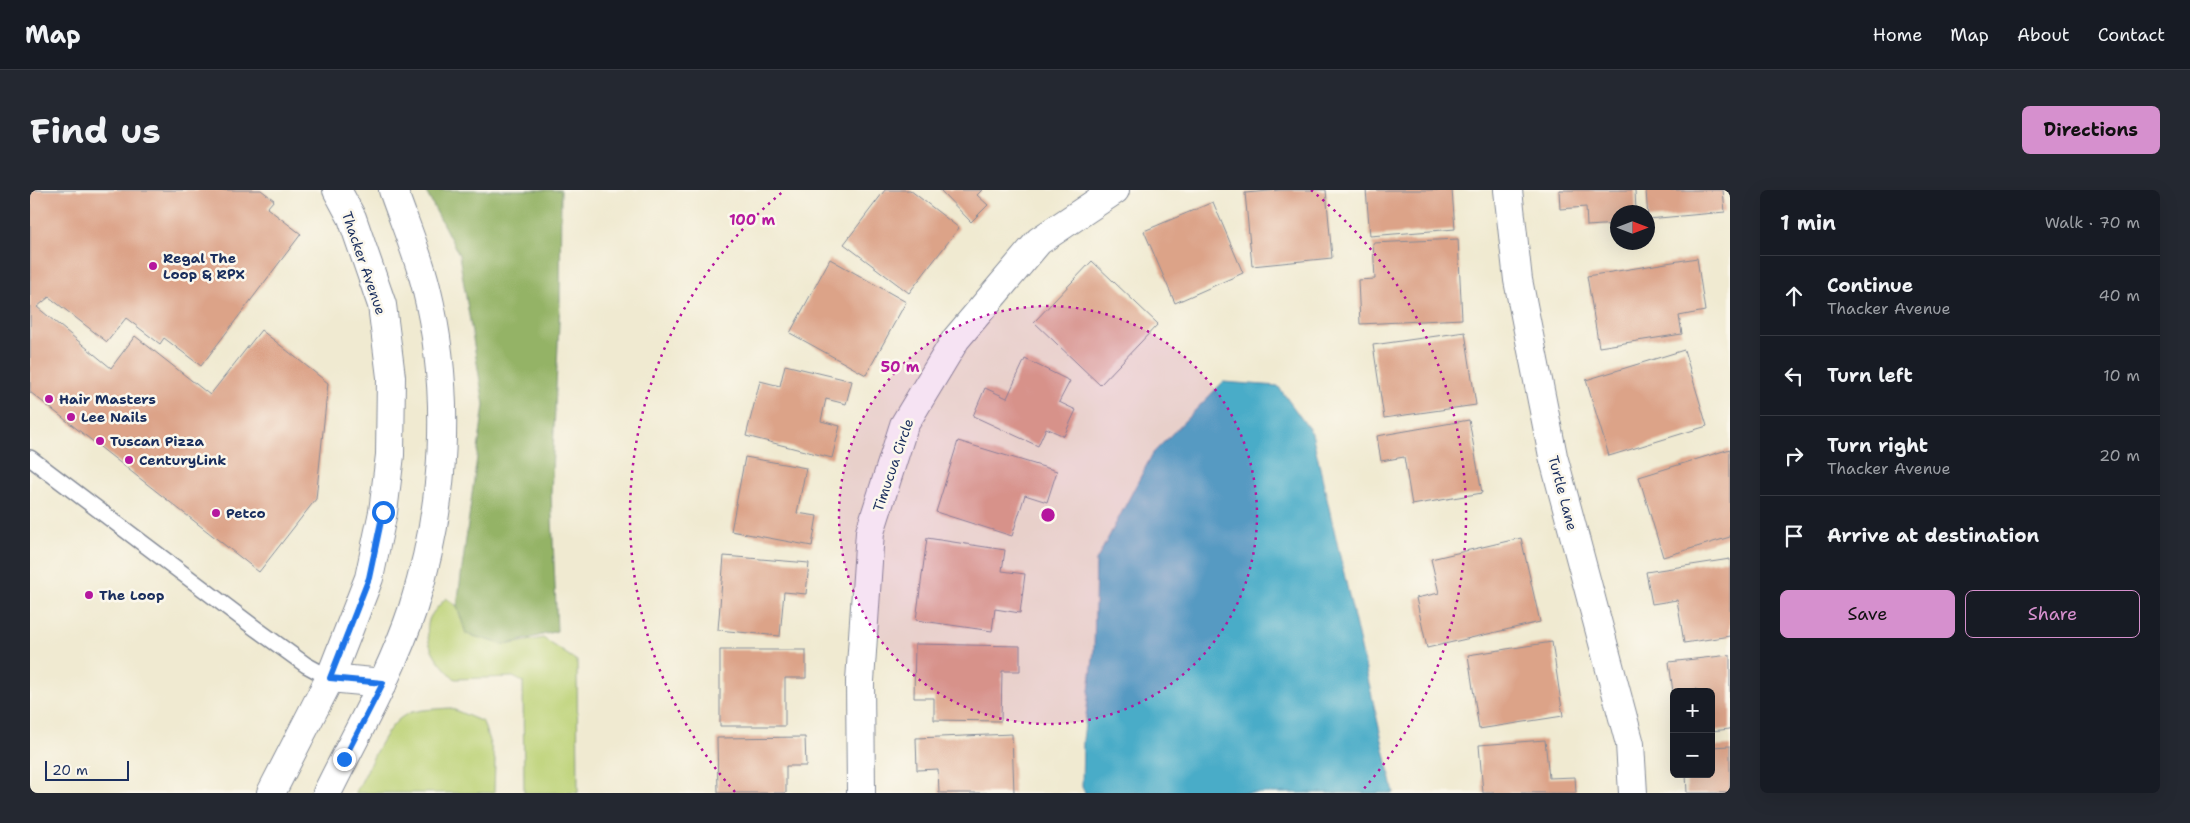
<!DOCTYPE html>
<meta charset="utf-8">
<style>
:root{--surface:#171b24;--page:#242831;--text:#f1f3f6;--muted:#9ea1a6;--line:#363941;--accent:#d690ce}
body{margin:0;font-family:"Shantell Sans",sans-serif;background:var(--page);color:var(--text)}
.controls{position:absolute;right:15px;bottom:15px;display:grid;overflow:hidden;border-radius:8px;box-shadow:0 5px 20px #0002}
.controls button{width:45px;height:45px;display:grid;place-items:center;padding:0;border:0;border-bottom:1px solid var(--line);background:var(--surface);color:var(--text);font:25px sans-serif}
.compass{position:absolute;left:1580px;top:15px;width:45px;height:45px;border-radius:50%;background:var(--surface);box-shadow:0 5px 20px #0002;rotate:90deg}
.scale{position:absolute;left:15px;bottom:12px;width:84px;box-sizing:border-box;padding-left:5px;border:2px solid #1b2f5e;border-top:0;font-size:14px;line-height:18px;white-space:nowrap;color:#1b2f5e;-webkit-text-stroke:4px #fbf7ec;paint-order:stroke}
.stop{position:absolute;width:15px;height:15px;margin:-11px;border:4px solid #1a73e8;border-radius:50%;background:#fff}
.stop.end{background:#1a73e8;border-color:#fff;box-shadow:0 1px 5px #0008}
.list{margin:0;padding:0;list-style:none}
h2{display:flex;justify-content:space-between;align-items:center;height:65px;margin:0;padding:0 20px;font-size:21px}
h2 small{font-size:16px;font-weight:400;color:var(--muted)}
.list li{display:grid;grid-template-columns:32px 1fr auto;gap:15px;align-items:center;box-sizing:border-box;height:80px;padding:0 20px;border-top:1px solid var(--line)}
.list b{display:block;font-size:19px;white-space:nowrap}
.list p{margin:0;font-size:16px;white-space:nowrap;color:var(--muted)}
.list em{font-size:16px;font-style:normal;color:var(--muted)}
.actions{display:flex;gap:10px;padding:15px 20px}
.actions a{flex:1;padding:11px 0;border:1px solid var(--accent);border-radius:8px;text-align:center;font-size:18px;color:var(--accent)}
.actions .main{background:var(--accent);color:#111}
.icon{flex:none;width:28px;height:28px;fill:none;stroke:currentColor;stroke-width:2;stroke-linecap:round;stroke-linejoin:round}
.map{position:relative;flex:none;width:1700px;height:603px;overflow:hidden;border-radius:8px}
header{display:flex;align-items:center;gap:30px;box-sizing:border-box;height:70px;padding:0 25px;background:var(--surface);border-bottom:1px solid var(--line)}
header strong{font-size:24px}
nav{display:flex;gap:28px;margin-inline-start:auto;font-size:18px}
.intro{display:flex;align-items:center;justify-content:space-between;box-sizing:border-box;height:120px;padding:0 30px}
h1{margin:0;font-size:35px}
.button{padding:12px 22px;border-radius:8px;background:var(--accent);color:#111;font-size:18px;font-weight:700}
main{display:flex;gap:30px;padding:0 30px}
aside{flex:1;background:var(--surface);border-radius:8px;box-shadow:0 5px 20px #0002}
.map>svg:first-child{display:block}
.green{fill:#bbd175;stroke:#6b806a}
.forest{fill:#94b366;stroke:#587162}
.water{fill:#49acc8;stroke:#326e93}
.building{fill:#dca388}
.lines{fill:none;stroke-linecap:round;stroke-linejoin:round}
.service-casing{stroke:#868c98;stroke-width:18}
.minor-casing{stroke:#868c98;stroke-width:30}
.tertiary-casing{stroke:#868c98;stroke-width:30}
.service{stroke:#fff;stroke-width:15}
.minor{stroke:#fff;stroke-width:28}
.tertiary{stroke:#fff;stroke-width:28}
.route{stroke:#1a73e8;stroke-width:6}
.ring{fill:none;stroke:#b5179e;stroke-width:2.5;stroke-dasharray:2.5 5}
.poi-dot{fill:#b5179e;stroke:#fbf7ec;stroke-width:2}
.labels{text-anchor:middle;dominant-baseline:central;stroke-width:5;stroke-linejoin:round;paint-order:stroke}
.poi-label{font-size:14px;font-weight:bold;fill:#1b2f5e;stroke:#fbf7ec;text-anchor:start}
.street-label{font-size:14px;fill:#1b2f5e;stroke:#fbf7ec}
.centre{fill:#b5179e;stroke:#fbf7ec;stroke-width:2.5}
.ring-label{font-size:15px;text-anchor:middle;font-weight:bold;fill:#b5179e;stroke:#fbf7ec;stroke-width:5;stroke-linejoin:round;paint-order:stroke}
</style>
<header>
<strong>Map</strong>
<nav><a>Home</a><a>Map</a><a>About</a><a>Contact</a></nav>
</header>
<div class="intro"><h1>Find us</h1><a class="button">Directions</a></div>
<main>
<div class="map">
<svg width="1700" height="603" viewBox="0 0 1700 603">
<rect width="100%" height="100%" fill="#fbf7ec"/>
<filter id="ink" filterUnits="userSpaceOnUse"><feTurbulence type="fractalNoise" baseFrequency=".02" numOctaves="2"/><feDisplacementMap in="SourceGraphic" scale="10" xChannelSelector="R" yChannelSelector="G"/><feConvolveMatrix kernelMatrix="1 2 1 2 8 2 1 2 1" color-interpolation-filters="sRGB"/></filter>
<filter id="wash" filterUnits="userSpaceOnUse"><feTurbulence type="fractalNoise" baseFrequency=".0096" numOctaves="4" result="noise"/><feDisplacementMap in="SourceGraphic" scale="20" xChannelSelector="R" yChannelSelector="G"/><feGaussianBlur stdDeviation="1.12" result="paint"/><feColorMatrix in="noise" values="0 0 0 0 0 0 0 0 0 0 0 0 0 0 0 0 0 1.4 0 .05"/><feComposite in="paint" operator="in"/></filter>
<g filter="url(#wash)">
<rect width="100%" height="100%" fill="#f0ead1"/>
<g class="green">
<path d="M416,408L427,416L437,444L475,455L513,448L547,471L548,603H494L493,492L483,487L425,489C410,474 392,455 399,430C401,423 411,414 416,408Z"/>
<path d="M420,518L453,532L465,570L464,603H325C340,580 354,530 382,522C394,519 408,519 420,518Z"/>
</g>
<path class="forest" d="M395,0H531L530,112L521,304L527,441L475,455L436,444L427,416L454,215L429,65Z"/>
<path class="water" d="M1193,192L1248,196L1282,243L1364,603H1055L1052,597L1053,550L1064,460L1066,371L1123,263Z"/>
<g id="blocks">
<g class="building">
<path d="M0,0H231L244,10L237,18L271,44L171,176L134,148L130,154L96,128L77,152L19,107L7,117L81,178L105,146L180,205L231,140L298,193L286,309L229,382L0,202Z"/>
<path d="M855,0H880L929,38L879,103L814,54Z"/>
<path d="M910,0H952L947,5L958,15L941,32Z"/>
<path d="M1251,0H1296L1302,68L1222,76L1215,3Z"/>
<path d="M1336,0H1422L1425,39L1340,46Z"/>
<path d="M1529,0H1605L1606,22H1588V34L1557,36L1556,17L1530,19Z"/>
<path d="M1616,0H1693L1695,22L1618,29Z"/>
<path d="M1183,12L1213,83L1145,113L1114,41Z"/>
<path d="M1428,49L1432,129L1330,134L1328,90L1345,89L1343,53Z"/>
<path d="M1667,68L1675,121L1649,126L1652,144L1569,157L1557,86Z"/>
<path d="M800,69L876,112L836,185L760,143Z"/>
<path d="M1062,71L1128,134L1070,195L1004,132Z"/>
<path d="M1435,142L1446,215L1354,228L1343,155Z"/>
<path d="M1654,160L1677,236L1579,266L1556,190Z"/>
<path d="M995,169L1040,191L1029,212L1046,220L1034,246L1016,238L1008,256L943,226L955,198L977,208Z"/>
<path d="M755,175L822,191L816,214L796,209L791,231L810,236L802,268L716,246L730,191L750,196Z"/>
<path d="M1439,230L1452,303L1382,315L1374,267L1351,271L1347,246Z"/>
<path d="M928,251L1027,281L1017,312L995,305L982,346L906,322Z"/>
<path d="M1700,259V347L1633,367L1609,287Z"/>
<path d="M715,267L776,278L767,323L787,326L782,356L701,341Z"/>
<path d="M897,348L975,360L972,381L995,384L990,423L965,419L962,441L886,430Z"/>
<path d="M1491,348L1510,432L1397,458L1386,408L1409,403L1401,369Z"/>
<path d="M694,366L779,373L776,404L754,402L750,446L688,440Z"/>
<path d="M1700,369V446L1654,453L1647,410L1622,414L1616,382Z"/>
<path d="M1522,452L1533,526L1449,539L1438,465Z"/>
<path d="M885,454L990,456V481H972L971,531L904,530V508H884Z"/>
<path d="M690,460H776V488H755V536H690Z"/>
<path d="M1700,465V539L1681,541V502H1668L1667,499L1643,502L1639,472Z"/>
<path d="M982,544L984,603H909L908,579L887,580L886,548Z"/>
<path d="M775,547L776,576H756V603H688L687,548Z"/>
<path d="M1515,550L1519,588L1545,587L1546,603H1453L1449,555Z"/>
<path d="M1700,556V603H1657L1656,584H1681V557Z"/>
</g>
</g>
</g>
<g filter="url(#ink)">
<use href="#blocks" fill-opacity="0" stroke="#868c98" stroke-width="1"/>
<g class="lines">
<g class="service-casing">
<path id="service" d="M0,268L225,438L276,475L300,488"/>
</g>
<g class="minor-casing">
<g id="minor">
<path d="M1478,0L1488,90L1523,266L1600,554L1603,603"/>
<path d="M300,488L353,493"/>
<path d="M831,603L830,491L840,342L874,235L926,149L1009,51L1085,0"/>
</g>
</g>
<g class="tertiary-casing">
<g id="tertiary">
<path d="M241,603L300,488L339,388L353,322L360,265L361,187L352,115L322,28L307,0"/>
<path d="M297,603C327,542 362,482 383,418C416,314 422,202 396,97C388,64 374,32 363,0"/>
</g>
</g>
<use href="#service" class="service"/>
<use href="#minor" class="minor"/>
<use href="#tertiary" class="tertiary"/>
</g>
</g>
<g class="lines" filter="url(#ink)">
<path class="route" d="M314,569L353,493L300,488L339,388L353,322"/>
</g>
<circle cx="1018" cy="325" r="209" fill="#b5179e" fill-opacity=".12"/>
<g class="ring">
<circle cx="1018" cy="325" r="209"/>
<path d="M705 602A418 418 0 0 1 755 0M1281 0A418 418 0 0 1 1331 602"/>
</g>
<g class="poi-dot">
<circle cx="123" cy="76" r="5"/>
<circle cx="19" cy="209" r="5"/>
<circle cx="41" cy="227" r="5"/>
<circle cx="70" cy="251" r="5"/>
<circle cx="99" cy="270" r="5"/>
<circle cx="186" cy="323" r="5"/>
<circle cx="59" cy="405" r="5"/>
</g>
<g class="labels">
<g class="poi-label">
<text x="133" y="68">Regal The<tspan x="133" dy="16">Loop &amp; RPX</tspan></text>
<text x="29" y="209">Hair Masters</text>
<text x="51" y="227">Lee Nails</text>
<text x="80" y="251">Tuscan Pizza</text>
<text x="109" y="270">CenturyLink</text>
<text x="196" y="323">Petco</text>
<text x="69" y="405">The Loop</text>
</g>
<g class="street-label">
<text transform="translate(334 73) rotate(71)">Thacker Avenue</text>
<text transform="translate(863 275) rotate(-71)">Timucua Circle</text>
<text transform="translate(1533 303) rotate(75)">Turtle Lane</text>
</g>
</g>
<circle cx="1018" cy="325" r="8" class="centre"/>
<g class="ring-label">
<text x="722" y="35">100 m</text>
<text x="870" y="182">50 m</text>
</g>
</svg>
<div class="controls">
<button>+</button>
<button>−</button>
</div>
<svg class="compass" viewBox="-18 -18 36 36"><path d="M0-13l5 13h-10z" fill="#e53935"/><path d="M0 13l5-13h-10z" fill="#9ea1a6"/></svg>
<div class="scale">20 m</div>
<div class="stop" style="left:353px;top:322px"></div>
<div class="stop end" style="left:314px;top:569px"></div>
</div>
<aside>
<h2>1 min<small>Walk · 70 m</small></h2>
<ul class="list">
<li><svg class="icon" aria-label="ahead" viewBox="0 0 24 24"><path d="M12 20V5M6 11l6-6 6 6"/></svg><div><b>Continue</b><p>Thacker Avenue</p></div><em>40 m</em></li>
<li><svg class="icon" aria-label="left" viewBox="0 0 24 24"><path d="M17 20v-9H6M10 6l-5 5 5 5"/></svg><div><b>Turn left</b></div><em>10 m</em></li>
<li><svg class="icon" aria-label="right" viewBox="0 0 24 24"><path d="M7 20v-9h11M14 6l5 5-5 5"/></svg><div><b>Turn right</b><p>Thacker Avenue</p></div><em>20 m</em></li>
<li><svg class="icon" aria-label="arrive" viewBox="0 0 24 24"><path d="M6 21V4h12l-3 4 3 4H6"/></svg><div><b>Arrive at destination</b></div></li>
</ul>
<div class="actions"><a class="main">Save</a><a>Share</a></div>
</aside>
</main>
